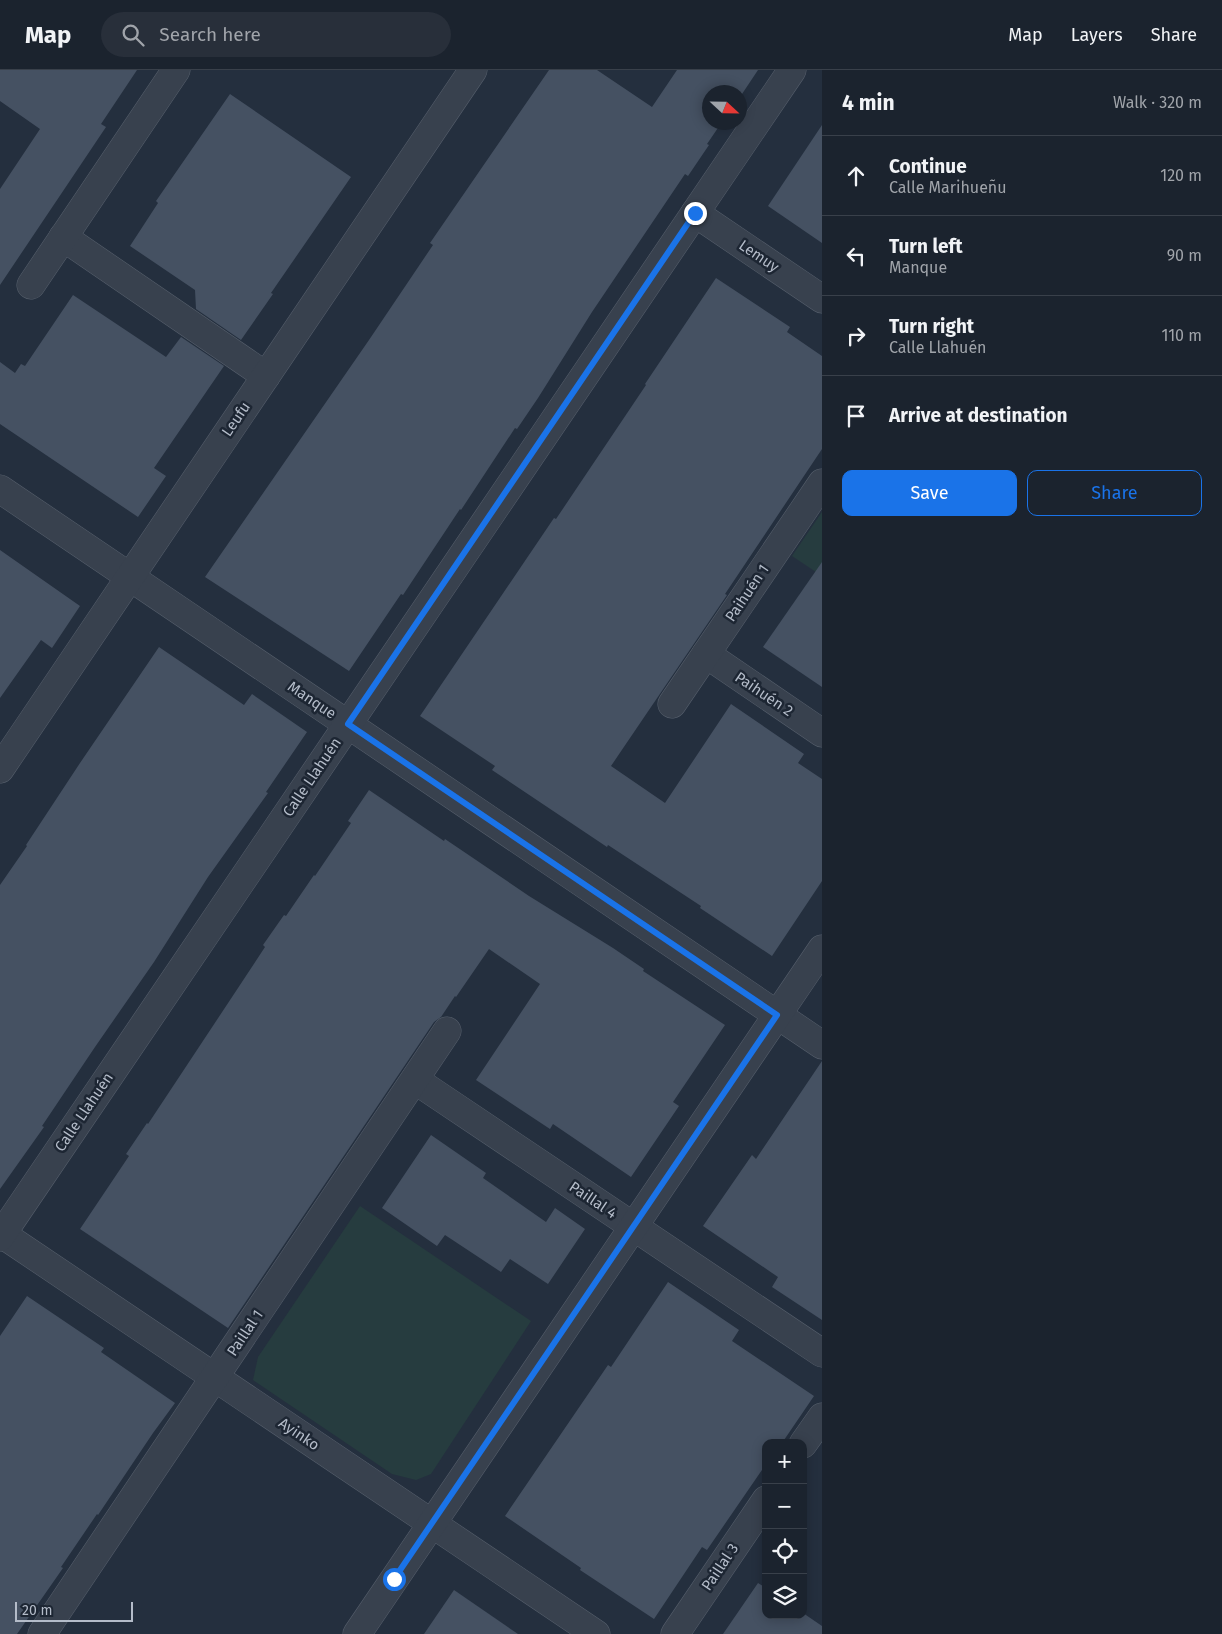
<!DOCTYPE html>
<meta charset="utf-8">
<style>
:root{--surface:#1b232e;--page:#282f3a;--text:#f1f3f6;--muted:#a0a4aa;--line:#39404a;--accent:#1a73e8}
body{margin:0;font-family:"Fira Sans",sans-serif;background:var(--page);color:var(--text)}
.controls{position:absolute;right:15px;bottom:15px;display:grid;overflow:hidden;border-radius:10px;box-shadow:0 2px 12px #0003}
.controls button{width:45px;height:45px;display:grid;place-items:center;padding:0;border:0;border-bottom:1px solid var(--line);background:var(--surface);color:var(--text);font:25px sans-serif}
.compass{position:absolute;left:702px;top:15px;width:45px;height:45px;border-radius:50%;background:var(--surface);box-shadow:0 2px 12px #0003;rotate:112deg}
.scale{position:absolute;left:15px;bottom:12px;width:118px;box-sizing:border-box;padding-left:5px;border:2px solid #b4bcc9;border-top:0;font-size:14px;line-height:18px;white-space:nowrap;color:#b4bcc9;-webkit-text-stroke:4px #1d2633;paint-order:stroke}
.stop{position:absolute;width:15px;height:15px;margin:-11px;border:4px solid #1a73e8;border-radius:50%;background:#fff}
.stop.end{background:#1a73e8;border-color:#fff;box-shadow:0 1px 5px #0008}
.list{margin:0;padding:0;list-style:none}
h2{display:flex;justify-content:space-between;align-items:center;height:65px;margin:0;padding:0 20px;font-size:21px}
h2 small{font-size:16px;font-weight:400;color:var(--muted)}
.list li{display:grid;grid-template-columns:32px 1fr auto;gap:15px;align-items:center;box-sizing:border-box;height:80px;padding:0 20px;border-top:1px solid var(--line)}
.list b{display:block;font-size:19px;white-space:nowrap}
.list p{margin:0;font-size:16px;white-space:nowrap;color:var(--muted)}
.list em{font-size:16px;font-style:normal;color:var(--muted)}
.actions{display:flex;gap:10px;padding:15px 20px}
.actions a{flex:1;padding:11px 0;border:1px solid var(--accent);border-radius:10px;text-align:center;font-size:18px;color:var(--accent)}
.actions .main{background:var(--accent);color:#fff}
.icon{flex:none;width:28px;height:28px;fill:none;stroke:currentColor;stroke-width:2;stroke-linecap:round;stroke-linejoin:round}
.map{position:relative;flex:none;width:822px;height:1564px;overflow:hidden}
header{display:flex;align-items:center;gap:30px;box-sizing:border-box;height:70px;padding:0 25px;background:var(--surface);border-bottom:1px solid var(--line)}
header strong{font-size:24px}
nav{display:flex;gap:28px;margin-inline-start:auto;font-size:18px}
.search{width:350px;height:45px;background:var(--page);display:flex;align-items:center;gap:12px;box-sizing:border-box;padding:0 18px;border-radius:28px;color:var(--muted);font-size:19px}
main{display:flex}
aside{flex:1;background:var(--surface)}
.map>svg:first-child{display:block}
.green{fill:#263c3f}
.building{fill:#455162}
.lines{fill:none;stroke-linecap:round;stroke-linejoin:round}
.minor-casing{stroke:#565f6c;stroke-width:29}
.minor{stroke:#38414e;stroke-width:28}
.route{stroke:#1a73e8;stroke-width:6}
.labels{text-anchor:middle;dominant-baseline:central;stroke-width:5;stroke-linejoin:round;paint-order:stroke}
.street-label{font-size:15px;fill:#b4bcc9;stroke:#1d2633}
</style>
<header>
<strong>Map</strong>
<div class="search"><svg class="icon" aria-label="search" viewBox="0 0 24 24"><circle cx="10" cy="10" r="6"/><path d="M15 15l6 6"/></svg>Search here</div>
<nav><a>Map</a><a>Layers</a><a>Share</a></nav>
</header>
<main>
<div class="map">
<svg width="822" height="1564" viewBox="0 0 822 1564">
<rect width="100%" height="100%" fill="#242f3e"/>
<g class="green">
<path d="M822,442V506L792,486Z"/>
<path d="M360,1136L531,1251L431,1404L416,1410L392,1404L253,1310L258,1287Z"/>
</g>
<g class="building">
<path d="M0,0H137L101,54L106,57L0,215V119L40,59L0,31Z"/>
<path d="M549,0H597L652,37L677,0H758L740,27V22H710V52H722L707,74L709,75L688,106L685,104L592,242L538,328L517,359L515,358L461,440L460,439L403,525L401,524L349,601L205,507L369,270L433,175L430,173Z"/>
<path d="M230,24L351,107L271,223L273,224L241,270L196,239L195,220L130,176L158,133L156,131Z"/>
<path d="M822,55V173L768,136Z"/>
<path d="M716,208L790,257L787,262L822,286V379L725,524L727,525L611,696L665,733L731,634L804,684L798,693L822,709V811L772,886L700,838L701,836L608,775L607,777L492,700L495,696L420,646L554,448L556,449L646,315L645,314Z"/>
<path d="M73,225L166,287L181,267L224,296L154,398L166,406L138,447L0,354V292L15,303L21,294L25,296Z"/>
<path d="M0,480L80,536L52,578L41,570L0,628Z"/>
<path d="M822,492V617L763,577Z"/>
<path d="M159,577L244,635L252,624L307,662L266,722L268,723L208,807L154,892L95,977L42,1056L44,1057L0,1119V815L27,776L26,775L80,693Z"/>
<path d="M369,720L444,771L445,769L529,826L613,878L644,899L643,901L725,955L673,1032L679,1036L631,1107L553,1054L550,1059L476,1010L540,914L489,879L456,927L455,926L441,947L434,952L228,1258L80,1159L129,1086L126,1084L147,1053L148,1054L238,918L265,877L263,875L284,845L286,846L314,805L315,806L351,753L348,751Z"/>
<path d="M822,991V1250L772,1217L778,1207L703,1156L752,1085L756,1089Z"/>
<path d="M431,1065L486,1103L483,1108L546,1152L555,1138L585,1159L548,1214L510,1189L501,1202L445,1165L437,1176L382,1138Z"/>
<path d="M668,1212L739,1260L732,1271L814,1326L782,1373H766V1394L707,1480L702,1477L654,1549L580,1500L581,1498L505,1446L608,1295L611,1297Z"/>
<path d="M27,1226L104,1278L101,1282L175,1333L153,1363L98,1445L97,1444L61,1497L63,1498L17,1564H0V1266Z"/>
<path d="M758,1513L766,1518V1545H803V1543L822,1556V1564H723Z"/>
<path d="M454,1520L518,1564H424Z"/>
</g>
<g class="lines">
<g class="minor-casing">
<g id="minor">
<path d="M695,143L822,229"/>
<path d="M63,167L266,306"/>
<path d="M31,215L176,0"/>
<path d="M0,419L822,975"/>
<path d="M706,584L822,663"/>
<path d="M672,634L822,413"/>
<path d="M0,699L473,0"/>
<path d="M415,1010L822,1283"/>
<path d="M2,1164L596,1564"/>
<path d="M0,1167L792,0"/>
<path d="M803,1374L822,1347"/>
<path d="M42,1564L447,961"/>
<path d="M357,1564L822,879"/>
<path d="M675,1564L766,1430"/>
</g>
</g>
<use href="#minor" class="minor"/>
</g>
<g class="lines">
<path class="route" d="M394,1509L777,945L348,654L695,143"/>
</g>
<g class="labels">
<g class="street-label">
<text transform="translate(759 186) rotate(34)">Lemuy</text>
<text transform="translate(236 349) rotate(-56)">Leufu</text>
<text transform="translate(747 523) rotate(-56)">Paihuén 1</text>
<text transform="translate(764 624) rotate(34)">Paihuén 2</text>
<text transform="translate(312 630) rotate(34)">Manque</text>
<text transform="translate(312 707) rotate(-56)">Calle Llahuén</text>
<text transform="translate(84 1042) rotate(-56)">Calle Llahuén</text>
<text transform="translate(593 1130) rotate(34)">Paillal 4</text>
<text transform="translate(245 1263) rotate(-56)">Paillal 1</text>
<text transform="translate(299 1364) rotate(34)">Ayinko</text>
<text transform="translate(720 1497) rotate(-56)">Paillal 3</text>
</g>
</g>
</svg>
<div class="controls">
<button>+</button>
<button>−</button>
<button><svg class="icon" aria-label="locate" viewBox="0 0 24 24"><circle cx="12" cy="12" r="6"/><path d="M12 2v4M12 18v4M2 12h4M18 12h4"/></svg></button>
<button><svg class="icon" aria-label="layers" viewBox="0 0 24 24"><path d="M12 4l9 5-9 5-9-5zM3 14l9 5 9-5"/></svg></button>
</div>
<svg class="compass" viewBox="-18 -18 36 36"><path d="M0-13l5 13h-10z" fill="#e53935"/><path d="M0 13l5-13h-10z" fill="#a0a4aa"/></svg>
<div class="scale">20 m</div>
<div class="stop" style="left:394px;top:1509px"></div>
<div class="stop end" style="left:695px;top:143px"></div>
</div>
<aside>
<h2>4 min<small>Walk · 320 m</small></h2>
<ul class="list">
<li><svg class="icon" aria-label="ahead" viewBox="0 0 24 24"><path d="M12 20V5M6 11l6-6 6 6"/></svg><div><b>Continue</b><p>Calle Marihueñu</p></div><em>120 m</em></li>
<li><svg class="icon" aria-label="left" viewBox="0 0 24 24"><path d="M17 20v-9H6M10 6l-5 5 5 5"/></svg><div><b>Turn left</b><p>Manque</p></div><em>90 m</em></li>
<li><svg class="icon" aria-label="right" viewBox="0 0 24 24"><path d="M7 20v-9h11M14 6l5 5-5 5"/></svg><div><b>Turn right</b><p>Calle Llahuén</p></div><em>110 m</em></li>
<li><svg class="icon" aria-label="arrive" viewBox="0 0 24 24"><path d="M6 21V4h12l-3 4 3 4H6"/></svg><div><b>Arrive at destination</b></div></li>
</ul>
<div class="actions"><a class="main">Save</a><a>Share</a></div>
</aside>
</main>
